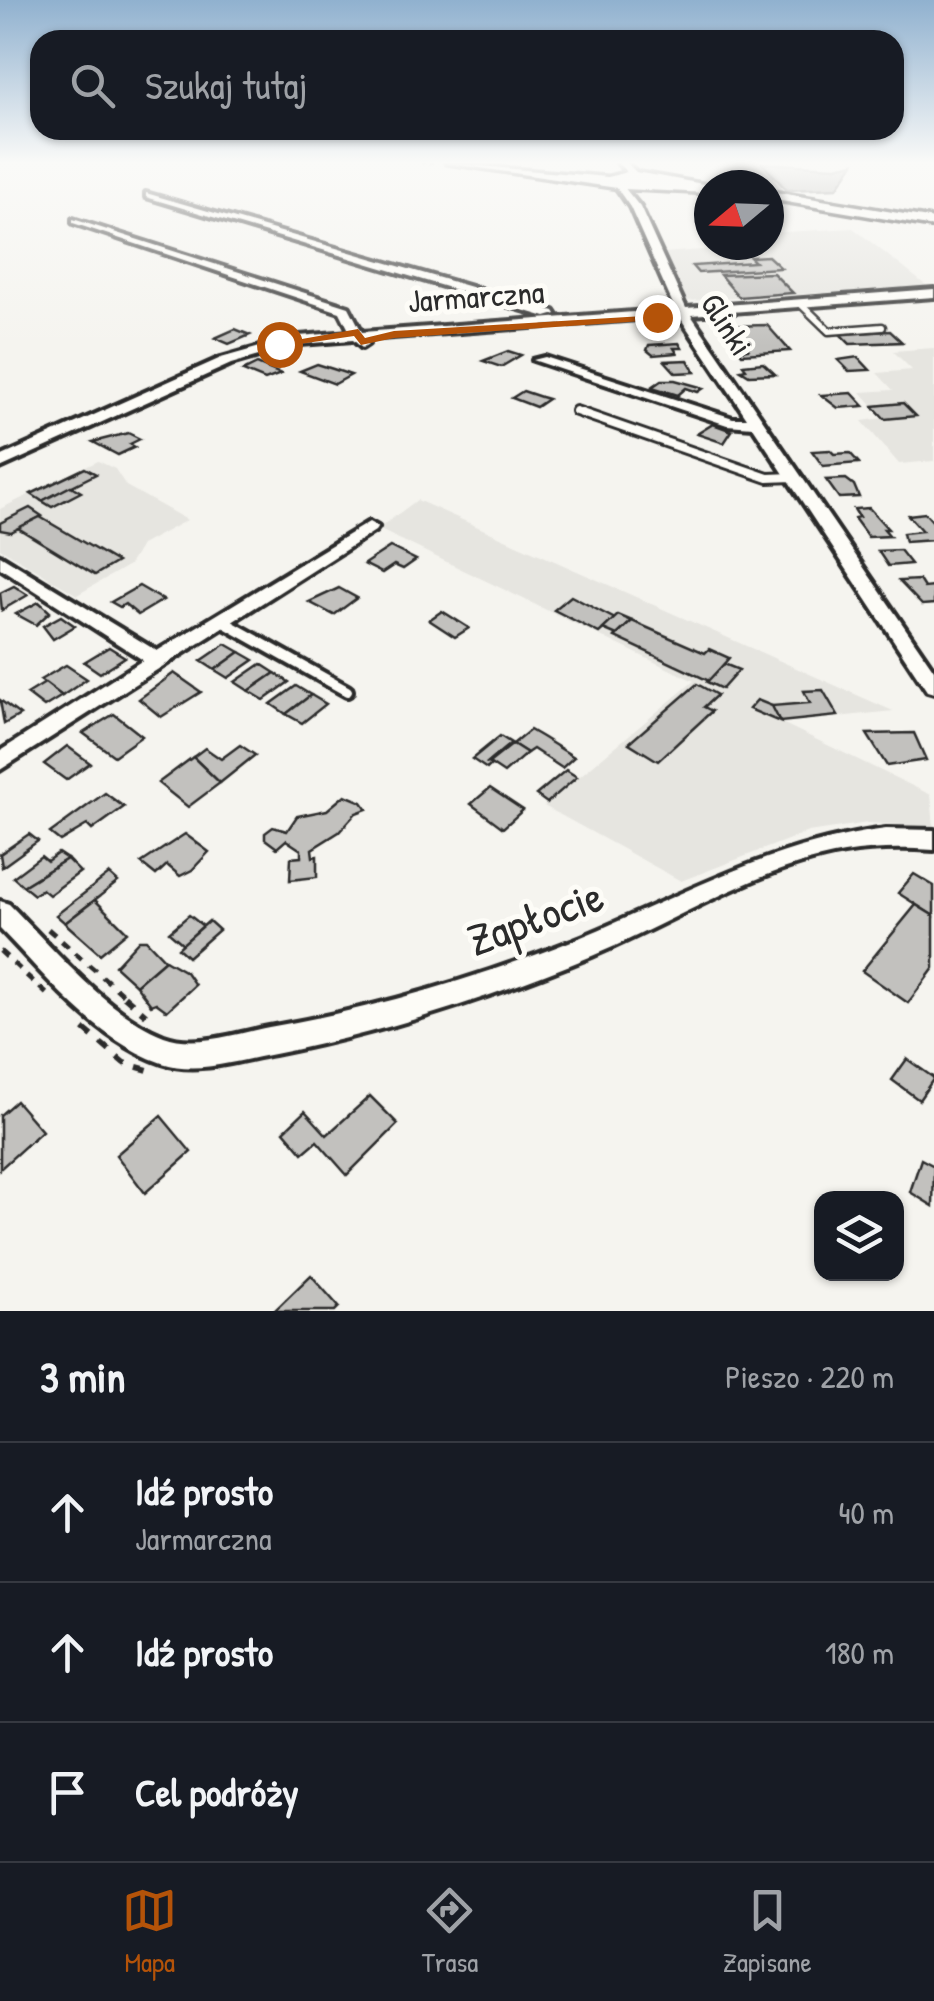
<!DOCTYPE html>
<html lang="pl">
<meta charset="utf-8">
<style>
:root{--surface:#171b24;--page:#20242c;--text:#f1f3f6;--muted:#9ea1a6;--line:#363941;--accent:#b45309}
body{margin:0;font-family:"Patrick Hand",sans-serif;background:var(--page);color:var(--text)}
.controls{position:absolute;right:30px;bottom:30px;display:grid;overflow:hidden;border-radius:20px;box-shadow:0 2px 8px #0004}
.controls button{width:90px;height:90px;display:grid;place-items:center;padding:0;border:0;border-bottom:2px solid var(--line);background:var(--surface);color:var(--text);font:50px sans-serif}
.compass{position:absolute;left:694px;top:170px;width:90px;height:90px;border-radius:50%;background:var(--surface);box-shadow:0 2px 8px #0004;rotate:251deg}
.stop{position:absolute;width:30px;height:30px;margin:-22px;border:8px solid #b45309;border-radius:50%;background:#fff}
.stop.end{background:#b45309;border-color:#fff;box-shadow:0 2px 10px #0008}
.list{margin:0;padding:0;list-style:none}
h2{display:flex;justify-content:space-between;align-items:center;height:130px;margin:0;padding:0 40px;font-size:42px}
h2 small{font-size:32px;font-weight:400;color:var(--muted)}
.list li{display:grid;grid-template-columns:65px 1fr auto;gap:30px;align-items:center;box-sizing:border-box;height:140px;padding:0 40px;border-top:2px solid var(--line)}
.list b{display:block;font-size:38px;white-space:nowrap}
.list p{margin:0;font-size:32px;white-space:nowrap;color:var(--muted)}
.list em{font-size:32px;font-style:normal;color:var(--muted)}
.icon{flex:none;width:55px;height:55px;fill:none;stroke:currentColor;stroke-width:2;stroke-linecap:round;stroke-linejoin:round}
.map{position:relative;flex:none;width:934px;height:1311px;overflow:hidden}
.search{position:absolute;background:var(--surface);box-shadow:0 2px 8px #0004;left:30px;right:30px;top:30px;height:110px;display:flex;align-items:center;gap:25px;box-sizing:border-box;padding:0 35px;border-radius:30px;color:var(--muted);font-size:38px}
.sheet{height:550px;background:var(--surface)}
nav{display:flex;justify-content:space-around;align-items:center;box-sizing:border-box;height:140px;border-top:2px solid var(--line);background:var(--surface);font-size:28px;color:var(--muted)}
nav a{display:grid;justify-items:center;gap:5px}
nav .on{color:var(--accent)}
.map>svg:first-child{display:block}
.built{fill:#e6e5e0}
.water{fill:#adaca9;stroke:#797877;stroke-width:2.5}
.building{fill:#c2c1be;stroke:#2b2b2b;stroke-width:2.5}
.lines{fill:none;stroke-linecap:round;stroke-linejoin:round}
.service-far2-casing{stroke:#2b2b2b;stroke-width:11}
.service-far1-casing{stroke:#2b2b2b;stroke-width:14}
.service-casing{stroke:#2b2b2b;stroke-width:18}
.minor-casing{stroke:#2b2b2b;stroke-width:8}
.secondary-casing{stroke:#2b2b2b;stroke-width:7}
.path-far2{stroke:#2b2b2b;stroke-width:2.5;stroke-dasharray:4 4;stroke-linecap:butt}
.path-far1{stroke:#2b2b2b;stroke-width:5;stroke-dasharray:9 9;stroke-linecap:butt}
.path{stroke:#2b2b2b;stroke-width:6;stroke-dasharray:11 11;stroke-linecap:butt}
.service-far2{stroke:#fdfcf7;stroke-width:6}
.service-far1{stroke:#fdfcf7;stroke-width:8}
.service{stroke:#fdfcf7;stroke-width:10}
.minor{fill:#fdfcf7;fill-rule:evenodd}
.secondary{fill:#fdfcf7;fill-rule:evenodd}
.route{fill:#b45309}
.labels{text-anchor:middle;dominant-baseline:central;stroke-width:10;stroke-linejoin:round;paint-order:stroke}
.far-street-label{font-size:32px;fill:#2b2b2b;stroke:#fdfcf7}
.near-street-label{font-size:45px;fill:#2b2b2b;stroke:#fdfcf7}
</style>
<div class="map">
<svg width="934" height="1311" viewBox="0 0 934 1311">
<rect width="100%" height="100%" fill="#f5f4ef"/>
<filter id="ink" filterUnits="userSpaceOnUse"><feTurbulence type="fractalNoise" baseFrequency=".01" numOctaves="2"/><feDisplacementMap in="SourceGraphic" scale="20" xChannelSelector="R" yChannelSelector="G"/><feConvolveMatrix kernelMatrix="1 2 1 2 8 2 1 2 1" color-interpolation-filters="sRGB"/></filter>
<g filter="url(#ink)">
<g class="built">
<path d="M853,228L928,287L686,301L663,253L714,249L711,245H769V233Z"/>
<path d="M934,348V461L899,464L862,421L884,418L861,392L893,390L877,373L912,370L893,351Z"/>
<path d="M98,461L115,469L126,486L187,520L141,545L129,565L77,595L0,548V509Z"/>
<path d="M417,500L893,711L782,723L931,795L934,827L868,823L808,832L681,881L544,806L694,681L378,529Z"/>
</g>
<path class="water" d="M762,163L836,167L854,163L837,188L787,190Z"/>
<g class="building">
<path d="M768,256L781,268L698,273L692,266L755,262L750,257Z"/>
<path d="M773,273L793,293L739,297L720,275Z"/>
<path d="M767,325L790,351L742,354L739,350L748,349L740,340L746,339L731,326Z"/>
<path d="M235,329L250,335L229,344L215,338Z"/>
<path d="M890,331L902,342L850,344L840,334Z"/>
<path d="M679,343L682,348H674L677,353L653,355L647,350L649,345Z"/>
<path d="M508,351L521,355L501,367L483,361Z"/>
<path d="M858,357L870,370L849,371L838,360Z"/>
<path d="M688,360L695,372L676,373L665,361Z"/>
<path d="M763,363L775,374L749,375L741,370L746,369L743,365Z"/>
<path d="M257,364L281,374L265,380L243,371Z"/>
<path d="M317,364L333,369L351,375L335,384L300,371Z"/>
<path d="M662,380H675L704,388L698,392L686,388L678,395L652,387Z"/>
<path d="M523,391L541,397L548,399L536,407L512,398Z"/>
<path d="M852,393L864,406L838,408L821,395Z"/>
<path d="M903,403L916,416L885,419L873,406Z"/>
<path d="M713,424L732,431L724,443L697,434Z"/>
<path d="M128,433L140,439L130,444L135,447L118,455L93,442Z"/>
<path d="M830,450L834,454L850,453L859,463L823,466L812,451Z"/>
<path d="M85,468L96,474L42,501L31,494Z"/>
<path d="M846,479L854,485L859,497L839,498L826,480Z"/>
<path d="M71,486L81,492L52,507L42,501Z"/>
<path d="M30,508L42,516L11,532L0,530V523Z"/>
<path d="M869,508L888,529H884L890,536L868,537L854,518L859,517L854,509Z"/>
<path d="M925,513L934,523V540L905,542L903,533L922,531L908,515Z"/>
<path d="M40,517L117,562L95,575L18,528Z"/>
<path d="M390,547L416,560L403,569L394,565L382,573L364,564Z"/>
<path d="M900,550L911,564L888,566L878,551Z"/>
<path d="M919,580L924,588L934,587V604L922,605L899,581Z"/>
<path d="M14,586L28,595L2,610L0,593Z"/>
<path d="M139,586L163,600L138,615L125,604L120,607L111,602Z"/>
<path d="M339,588L357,598L334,615L309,602Z"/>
<path d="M571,596L615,619L599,633L554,610Z"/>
<path d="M39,602L50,612L36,625L16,614Z"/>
<path d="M442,611L469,628L455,637L429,620Z"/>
<path d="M618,615L632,621L617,635L603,629Z"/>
<path d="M61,616L75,626L53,639L43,626Z"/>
<path d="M632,621L705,653L709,649L729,658L709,681L615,637Z"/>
<path d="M226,644L240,652L215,670L201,661Z"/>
<path d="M109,647L125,657L100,673L84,662Z"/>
<path d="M240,652L254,660L228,678L215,670Z"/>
<path d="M261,664L275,673L249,691L235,682Z"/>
<path d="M724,664L739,670L722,689L707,682Z"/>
<path d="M66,665L87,679L62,696L40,680Z"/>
<path d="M174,673L201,692L161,717L139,699Z"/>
<path d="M275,673L289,682L264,700L249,691Z"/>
<path d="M45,683L62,696L44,707L27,694Z"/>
<path d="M697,684L717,695L704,707L712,711L658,761L629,743Z"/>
<path d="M296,686L311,695L286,714L271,704Z"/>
<path d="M823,690L838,716L780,722L771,706L810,703L804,691Z"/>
<path d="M311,695L326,704L302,723L286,714Z"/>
<path d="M0,700L20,715L4,724Z"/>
<path d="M757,700L772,706L780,722L749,709Z"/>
<path d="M114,714L142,736L114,756L83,733Z"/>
<path d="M530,730L542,737L574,757L562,768L533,749L527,753L513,744Z"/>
<path d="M914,733L926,760L887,766L867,734Z"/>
<path d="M500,736L511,743L487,763L491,765L487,769L472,759Z"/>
<path d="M513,744L527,753L504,773L489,763Z"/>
<path d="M240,745L255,755L220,783L193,757L205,748L221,759Z"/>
<path d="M67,746L90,763L66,780L44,764Z"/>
<path d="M193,757L220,783L188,807L158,783Z"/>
<path d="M566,770L577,777L547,803L536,795Z"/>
<path d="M490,788L523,810L503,828L471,804Z"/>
<path d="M105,793L124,807L92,830L87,825L60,841L50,833Z"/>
<path d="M345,795L362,802L367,809L356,813L339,832L312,849L313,857L317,856V877L290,880L291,858L301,857V850L286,840L277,848L265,839V833L273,827L287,831L297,816L327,810Z"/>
<path d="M29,834L38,841L2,867L0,854Z"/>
<path d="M185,834L209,852L192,870L180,876L167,865L156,875L141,863Z"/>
<path d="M58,853L67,859L23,886L13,877L41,856L47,861Z"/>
<path d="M67,859L80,872L49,895L42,889L34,895L23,886Z"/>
<path d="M109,874L118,882L65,923L56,915Z"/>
<path d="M914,874L934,886V916L898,893Z"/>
<path d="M95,900L127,932L100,954L65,923Z"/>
<path d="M916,905L934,916V968L908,1003L862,971Z"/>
<path d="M189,915L203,926L183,944L169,932Z"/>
<path d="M209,921L219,930L188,957L178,948Z"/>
<path d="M139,940H146L165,960L136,985L115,966Z"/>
<path d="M165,960L186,972L195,985L167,1011L156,1003L151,1005L136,985Z"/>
<path d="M907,1059L934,1078L919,1100L892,1080Z"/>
<path d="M370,1096L398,1124L347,1175L317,1141L303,1153L284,1131L305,1111L327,1135Z"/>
<path d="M16,1101L42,1131L0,1169V1115Z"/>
<path d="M161,1116L191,1152L145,1193L116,1155Z"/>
<path d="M921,1159L934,1166L933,1206L910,1192Z"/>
<path d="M311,1275L339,1307L335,1311H274Z"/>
</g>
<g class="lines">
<g class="service-far2-casing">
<path id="service-far2" d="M801,304L829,331L882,327"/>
</g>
<g class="service-far1-casing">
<path id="service-far1" d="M576,411L768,478L793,477"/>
</g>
<g class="service-casing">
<path id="service" d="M220,620L347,691"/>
</g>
<g class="minor-casing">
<g id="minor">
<path d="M618,163H627L640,176L632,178Z"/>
<path d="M619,181L640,207L686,308L934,289V297L691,315L934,670V693L927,691L753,427L727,425L533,360L545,357L733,418H747L679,316L366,339L368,344L362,348L353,340L300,344L231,364L0,468V457L221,358L299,336L350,332L340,312L73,223V219L349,307L362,332L675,309L630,207L614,184Z"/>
<path d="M146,193L554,311L556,314L546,317L146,197Z"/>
<path d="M369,522L378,527L375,531L0,770V751L143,660L0,568V555L157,651Z"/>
<path d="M886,829L934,830V850C903,848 874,848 844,853C755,868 674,922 592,956C490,998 382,1033 274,1054C239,1060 197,1075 162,1063C95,1040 48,978 0,929V901L9,904C52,947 107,1014 164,1036C195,1048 237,1033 269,1027C372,1009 476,979 574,940C680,897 771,843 886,829Z"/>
</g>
</g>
<g class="secondary-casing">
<g id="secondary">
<path d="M446,163L608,177L630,171L709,185V193L624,189Z"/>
<path d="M769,191L934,219V227L769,199Z"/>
</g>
</g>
<path class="path-far2" d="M421,163L436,164"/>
<g class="path-far1">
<path d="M48,929L127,998"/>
<path d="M0,951L48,995"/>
</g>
<g class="path">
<path d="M124,996L146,1015"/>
<path d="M84,1029L124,1063L155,1072"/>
</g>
<use href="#service-far2" class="service-far2"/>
<use href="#service-far1" class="service-far1"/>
<use href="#service" class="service"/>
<use href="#minor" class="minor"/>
<use href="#secondary" class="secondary"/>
</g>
</g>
<linearGradient id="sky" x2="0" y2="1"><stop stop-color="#90b1cf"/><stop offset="0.47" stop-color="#fafaf8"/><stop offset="1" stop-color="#fafaf8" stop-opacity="0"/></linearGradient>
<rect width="934" height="346" fill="url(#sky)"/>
<path class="route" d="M660,315L657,320L394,338L361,345L354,336L279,347L274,344L358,329L365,338L394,331Z"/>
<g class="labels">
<g class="far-street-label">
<text transform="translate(476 296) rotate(-4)">Jarmarczna</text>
<text transform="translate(727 324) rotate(57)">Glinki</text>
</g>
<g class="near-street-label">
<text transform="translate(535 917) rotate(-20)">Zapłocie</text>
</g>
</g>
</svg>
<div class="controls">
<button><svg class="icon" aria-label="layers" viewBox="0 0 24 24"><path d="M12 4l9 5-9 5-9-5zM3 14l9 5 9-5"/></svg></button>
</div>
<svg class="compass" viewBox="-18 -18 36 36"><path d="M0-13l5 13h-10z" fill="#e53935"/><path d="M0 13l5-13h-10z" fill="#9ea1a6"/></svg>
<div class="stop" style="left:279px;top:344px"></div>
<div class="stop end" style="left:657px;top:317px"></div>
<div class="search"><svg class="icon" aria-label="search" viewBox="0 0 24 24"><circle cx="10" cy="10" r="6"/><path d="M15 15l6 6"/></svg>Szukaj tutaj</div>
</div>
<section class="sheet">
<h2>3 min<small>Pieszo · 220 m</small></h2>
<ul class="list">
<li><svg class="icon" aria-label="ahead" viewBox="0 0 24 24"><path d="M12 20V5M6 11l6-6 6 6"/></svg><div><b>Idź prosto</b><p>Jarmarczna</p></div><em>40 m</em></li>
<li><svg class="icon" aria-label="ahead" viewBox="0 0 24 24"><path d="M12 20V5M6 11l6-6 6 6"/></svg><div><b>Idź prosto</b></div><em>180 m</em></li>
<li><svg class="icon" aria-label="arrive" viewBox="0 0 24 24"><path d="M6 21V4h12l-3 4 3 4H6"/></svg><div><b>Cel podróży</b></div></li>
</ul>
</section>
<nav>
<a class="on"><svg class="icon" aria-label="map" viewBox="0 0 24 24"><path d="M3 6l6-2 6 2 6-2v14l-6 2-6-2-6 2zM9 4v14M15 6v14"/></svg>Mapa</a>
<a><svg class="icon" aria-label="directions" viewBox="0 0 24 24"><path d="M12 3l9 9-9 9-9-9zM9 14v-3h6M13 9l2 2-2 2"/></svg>Trasa</a>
<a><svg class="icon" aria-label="saved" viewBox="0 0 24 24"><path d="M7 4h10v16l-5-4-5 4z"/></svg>Zapisane</a>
</nav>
